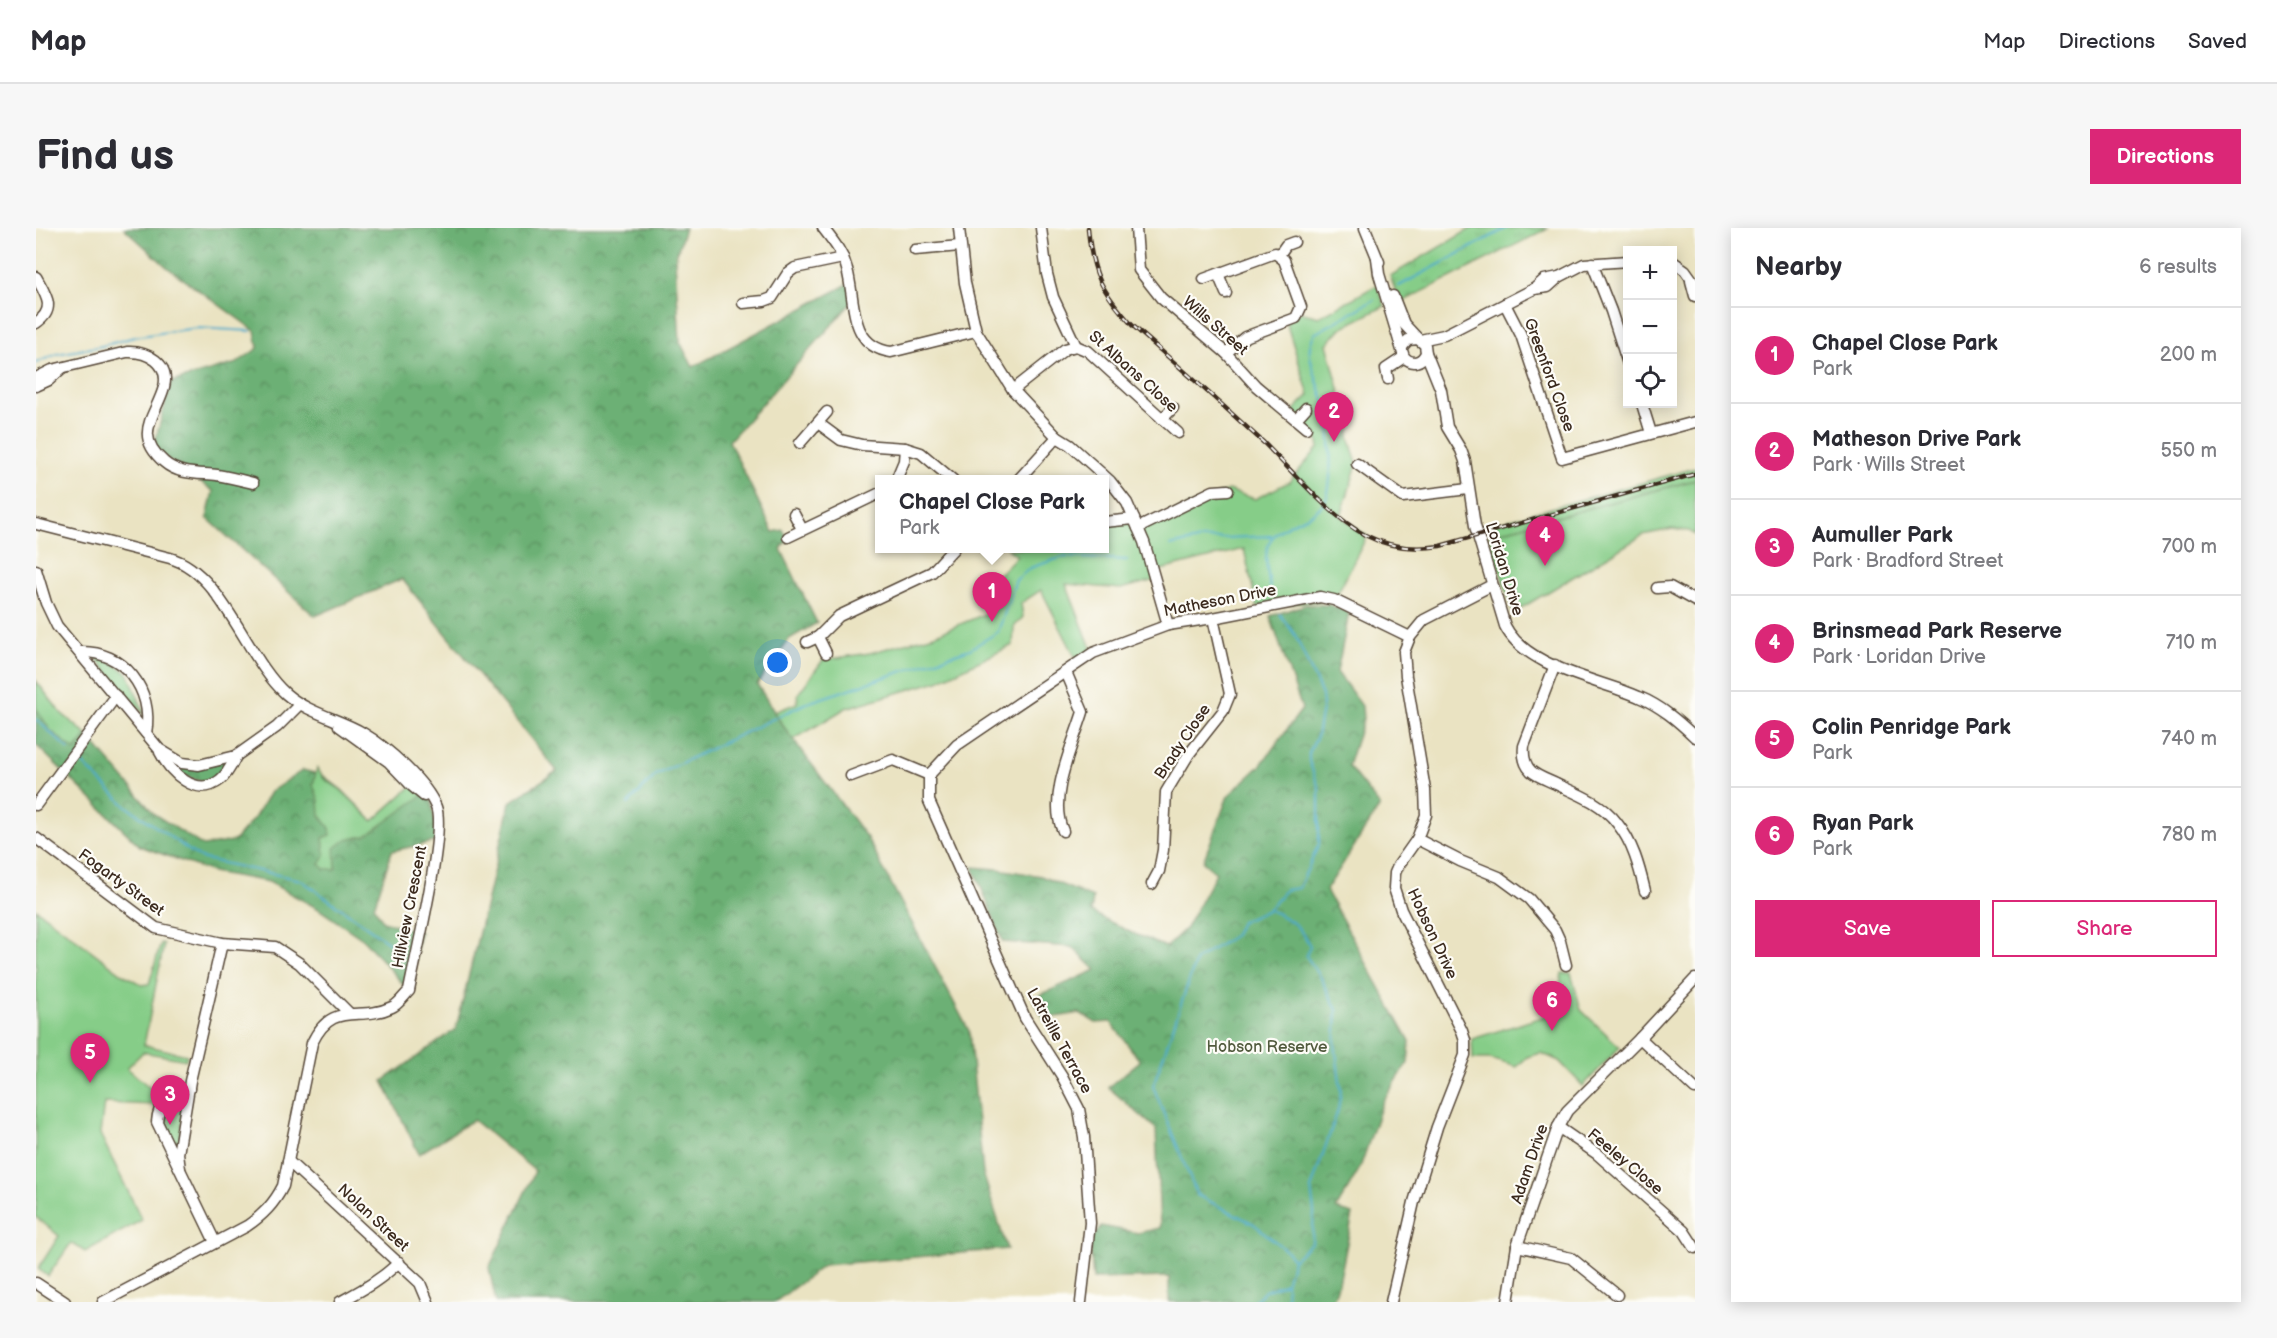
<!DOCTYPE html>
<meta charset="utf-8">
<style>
:root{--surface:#fff;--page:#f7f7f7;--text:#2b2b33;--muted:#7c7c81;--line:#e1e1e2;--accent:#db2777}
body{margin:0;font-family:"Balsamiq Sans",sans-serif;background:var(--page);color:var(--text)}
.controls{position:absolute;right:18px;top:18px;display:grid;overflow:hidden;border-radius:0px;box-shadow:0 3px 15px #0003}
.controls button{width:54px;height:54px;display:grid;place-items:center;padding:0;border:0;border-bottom:2px solid var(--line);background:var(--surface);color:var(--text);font:30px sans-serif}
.you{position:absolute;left:742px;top:435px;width:21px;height:21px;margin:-15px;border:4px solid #fff;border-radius:50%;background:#1a73e8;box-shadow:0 0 0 9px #1a73e833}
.badge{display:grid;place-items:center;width:39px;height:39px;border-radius:50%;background:var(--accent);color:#fff;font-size:20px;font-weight:700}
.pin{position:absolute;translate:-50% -50px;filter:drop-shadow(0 2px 3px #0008)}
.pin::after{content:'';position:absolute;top:32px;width:21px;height:18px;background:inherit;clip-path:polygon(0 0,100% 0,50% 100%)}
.popup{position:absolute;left:839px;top:247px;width:234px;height:78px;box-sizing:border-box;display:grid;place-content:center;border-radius:0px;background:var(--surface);filter:drop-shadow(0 2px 4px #0005);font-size:20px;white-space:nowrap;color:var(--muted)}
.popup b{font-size:22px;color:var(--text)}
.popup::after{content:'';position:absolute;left:50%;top:100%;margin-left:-12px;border:12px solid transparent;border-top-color:var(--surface)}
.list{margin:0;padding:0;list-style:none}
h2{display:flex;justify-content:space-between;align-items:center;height:78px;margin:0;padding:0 24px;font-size:26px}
h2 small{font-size:20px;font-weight:400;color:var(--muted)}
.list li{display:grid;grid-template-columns:39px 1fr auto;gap:18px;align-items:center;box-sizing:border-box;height:96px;padding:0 24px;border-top:2px solid var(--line)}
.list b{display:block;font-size:22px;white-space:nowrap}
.list p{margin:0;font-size:20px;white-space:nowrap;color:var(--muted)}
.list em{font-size:20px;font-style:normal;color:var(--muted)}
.actions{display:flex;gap:12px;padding:18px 24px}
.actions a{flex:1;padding:14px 0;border:2px solid var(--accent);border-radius:0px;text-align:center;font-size:21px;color:var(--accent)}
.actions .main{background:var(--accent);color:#fff}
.icon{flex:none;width:33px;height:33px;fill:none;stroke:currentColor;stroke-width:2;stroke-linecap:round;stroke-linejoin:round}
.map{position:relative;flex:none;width:1659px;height:1074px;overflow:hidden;border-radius:0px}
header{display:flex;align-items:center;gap:36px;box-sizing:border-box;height:84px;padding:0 30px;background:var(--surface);border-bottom:2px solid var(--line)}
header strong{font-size:28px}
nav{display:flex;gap:33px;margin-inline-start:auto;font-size:21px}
.intro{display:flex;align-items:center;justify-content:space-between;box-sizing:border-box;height:144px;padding:0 36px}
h1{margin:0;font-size:42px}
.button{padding:15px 27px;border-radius:0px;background:var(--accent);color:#fff;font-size:21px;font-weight:700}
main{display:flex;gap:36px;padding:0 36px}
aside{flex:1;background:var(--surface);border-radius:0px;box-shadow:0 3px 15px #0003}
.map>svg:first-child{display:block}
.grass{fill:url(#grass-tufts);stroke:#607c53;stroke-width:1.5}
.forest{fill:url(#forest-crowns);stroke:#546d49;stroke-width:1.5}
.park{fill:#86cd88;stroke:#607c53;stroke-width:1.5}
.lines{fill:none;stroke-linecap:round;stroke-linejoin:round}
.stream{stroke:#4daccc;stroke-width:2}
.minor-casing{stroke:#554637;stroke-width:13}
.minor{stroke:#fff;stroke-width:10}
.rail-casing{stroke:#3b2a1e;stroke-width:4.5}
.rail{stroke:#fdfcf7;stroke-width:2;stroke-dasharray:7;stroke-linecap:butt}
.labels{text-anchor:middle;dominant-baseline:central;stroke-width:4.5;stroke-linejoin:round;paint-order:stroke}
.street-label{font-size:16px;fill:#3b2a1e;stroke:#fdfcf7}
.park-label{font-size:16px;fill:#525b3e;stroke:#fdfcf7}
</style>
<header>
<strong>Map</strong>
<nav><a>Map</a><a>Directions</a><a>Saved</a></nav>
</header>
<div class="intro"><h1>Find us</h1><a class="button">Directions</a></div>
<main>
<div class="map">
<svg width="1659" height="1074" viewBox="0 0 1659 1074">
<defs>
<pattern id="grass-tufts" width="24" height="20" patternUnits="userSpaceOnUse" patternTransform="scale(1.5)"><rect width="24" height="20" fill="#86cd88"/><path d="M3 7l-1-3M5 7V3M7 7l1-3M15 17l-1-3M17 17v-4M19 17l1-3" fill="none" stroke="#75b075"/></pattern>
<pattern id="forest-crowns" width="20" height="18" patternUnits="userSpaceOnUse" patternTransform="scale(1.5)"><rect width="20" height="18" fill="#6cb074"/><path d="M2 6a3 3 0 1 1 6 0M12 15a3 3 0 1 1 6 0" fill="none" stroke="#5a8f5f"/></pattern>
</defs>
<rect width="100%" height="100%" fill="#fdfcf7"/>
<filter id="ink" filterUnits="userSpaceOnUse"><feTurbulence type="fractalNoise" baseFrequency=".0167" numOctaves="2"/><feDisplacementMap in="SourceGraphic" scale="12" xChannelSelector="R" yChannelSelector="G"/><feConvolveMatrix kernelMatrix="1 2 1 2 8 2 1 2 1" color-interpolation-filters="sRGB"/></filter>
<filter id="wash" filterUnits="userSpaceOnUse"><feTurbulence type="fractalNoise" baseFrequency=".008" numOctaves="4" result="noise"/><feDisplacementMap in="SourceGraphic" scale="24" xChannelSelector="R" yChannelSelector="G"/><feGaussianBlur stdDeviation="1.35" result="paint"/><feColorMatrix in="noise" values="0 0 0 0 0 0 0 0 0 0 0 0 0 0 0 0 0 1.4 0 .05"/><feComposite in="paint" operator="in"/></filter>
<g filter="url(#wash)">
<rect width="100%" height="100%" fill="#eae3c2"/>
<g class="grass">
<path d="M1436,0H1513L1364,75L1354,48Z"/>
<path d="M1659,240V252L1453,307L1450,298Z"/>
<path d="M66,428L92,445L110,489L59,429Z"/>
</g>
<g class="forest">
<path d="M88,0H649L639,31L644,114L657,139L814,55L817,73L693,213L737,304L747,302L752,312L745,321L781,395L753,411L721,456L747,498L831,610L933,803L947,945L971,1021L788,1037L739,1074H460L453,1040L499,943L437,892L383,926L347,853L420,801L474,574L521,543L366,351L279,388L171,290L177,263L117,221L135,154L201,135L222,120L219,103L132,40Z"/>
<path d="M1269,377H1294L1313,385L1301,444L1326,478L1327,491L1312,538L1344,578L1290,662L1374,814L1372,835L1347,873L1324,940L1300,981L1317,986L1303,1055L1296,1074H1133V1049L1057,1051L1054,1013L1065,998L1102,1005L1124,1000L1120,901L1072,859L1104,833L1075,794L1060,795L1044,785L1008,791L997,770L1060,742L1036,719L967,714L937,639L962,641L1005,648L1057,670L1055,684L1094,704L1130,719L1150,700L1180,645L1167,634L1192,568L1224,538L1266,481L1234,388Z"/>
<path d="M0,453L25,485L51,507L118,586L167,618L198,613L219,589L234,564L267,542L286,547L306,562L337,593L376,558L395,570L402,613L356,623L338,679L347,693L384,704L373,763L328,712L281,680L233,654L176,644L104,618L0,517Z"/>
<path d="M133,529L139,535L191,533V541L174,553H164L145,547Z"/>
</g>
<g class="park">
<path d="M1341,57L1349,78L1305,100L1291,116L1314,201L1313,209L1321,236L1305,288L1331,308L1298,372L1221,379L1208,321L1117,344L1119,352L1085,361L1030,356L1057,425L1043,436L1005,362L985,375L987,389L978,399L977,417L902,453L810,480L757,512L738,484L761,475L762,466L787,432L834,425L898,407L956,383L955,354L981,328L972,321L1068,320L1069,294L1088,293L1102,299L1192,262L1219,271L1253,254L1283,219L1280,207L1254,186L1273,167L1250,94L1264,84L1283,89Z"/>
<path d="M1659,252V307L1653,303L1636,301L1607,307L1477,385L1453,307Z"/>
<path d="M0,453L25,485L51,507L39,523L14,502L0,480Z"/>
<path d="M281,540L288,551L304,561L337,593L376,558L387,567L330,608L311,611L299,620L300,641H289L284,636L289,627L287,610L295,607L294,600L284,587L283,572L277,557Z"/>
<path d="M0,681L85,745L106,757L113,756L125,715L128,716L108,817L151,827L150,832L107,824L91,840L126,870L120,877L68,875L64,906L106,992L49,1024L35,1015L12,1048L2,1041L23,1008L0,989Z"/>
<path d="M1526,745H1535L1545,782L1584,819L1547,858L1523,833L1505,825L1491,829L1481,839L1454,831H1437L1436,811L1519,785Z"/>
<path d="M149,866L142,923L125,902L124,883Z"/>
</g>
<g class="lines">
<g class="stream">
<path d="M1363,58L1471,0"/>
<path d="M0,135L21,126L66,118L98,109L138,103L161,100L215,103"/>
<path d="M1134,318L1166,311L1235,308"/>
<path d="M1234,359C1226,315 1228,307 1270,289C1278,285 1286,280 1290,271C1297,254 1295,198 1290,180C1287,166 1271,131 1274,119C1274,114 1277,110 1278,106L1338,72"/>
<path d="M0,491L33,522"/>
<path d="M41,530L89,577L164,630L265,652L355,716"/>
<path d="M592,576L620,547L768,476L934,421L962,404L980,352L994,340L1027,329L1091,332"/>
<path d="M1233,682C1256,692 1262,696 1274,718L1270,728L1284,748L1301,782L1299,816L1305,862L1302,882L1275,961L1278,984L1276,1014L1257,1032"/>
<path d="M1250,1056L1251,1074"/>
<path d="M1217,1074L1229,1063L1250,1055L1257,1032L1253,1025L1218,996L1161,967L1117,858L1160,732L1199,707L1205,694L1232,682L1249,662L1263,660L1283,616V560L1273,533V525L1281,508L1287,476L1286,467L1259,407L1244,386"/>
</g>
</g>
</g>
<g filter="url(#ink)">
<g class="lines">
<g class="minor-casing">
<g id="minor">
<path d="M787,0C797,13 807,25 811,41C820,73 812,118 855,124L940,103"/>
<path d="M923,0L929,55L940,103L977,162L1021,209L1034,217L1074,253L1091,275L1108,314L1132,397"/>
<path d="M1005,0L1011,46L1017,69L1040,118L1052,123L1142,205"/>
<path d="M1100,0L1103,42L1125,70L1190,125L1220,158L1270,200"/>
<path d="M1329,0L1343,34"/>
<path d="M879,22L924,18"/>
<path d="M1243,27L1250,17L1258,14"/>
<path d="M1341,30L1343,46L1368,129C1376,137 1385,135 1390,125L1389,117L1382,111L1372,112L1366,119"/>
<path d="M1636,33L1649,42L1659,56"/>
<path d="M1556,35L1575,83L1592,136"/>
<path d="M1182,46L1190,65"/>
<path d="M0,49C10,67 21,81 0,95"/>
<path d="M1168,51L1239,25L1248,32L1265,79L1260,90L1209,109L1190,125"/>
<path d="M1655,53L1659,68"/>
<path d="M1498,61L1512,59L1523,49L1548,36L1592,33"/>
<path d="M1357,68L1368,96L1382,111"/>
<path d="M707,75L728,73L736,70L752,45L759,40L807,30"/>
<path d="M1469,76L1485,107L1526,230L1659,194"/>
<path d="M1384,112L1408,107L1498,61L1508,52L1523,49"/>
<path d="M1390,125L1405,162L1411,199L1425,222L1429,233L1439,298L1469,398C1490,440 1562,451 1603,469C1625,478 1642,493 1659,509"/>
<path d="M0,150L16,142L91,124C111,123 134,135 128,159C120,188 96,206 128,234C143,247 162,245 181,247C193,249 205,252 217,255"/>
<path d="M1352,151L1350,141L1368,129"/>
<path d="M0,158L13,152L26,140"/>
<path d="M977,162L1029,121L1040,118"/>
<path d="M1606,176L1615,205"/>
<path d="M1126,191L1137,180"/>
<path d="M1260,191L1270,180"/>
<path d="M782,195L805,212L826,217L869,220L885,225L917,252"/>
<path d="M764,215L791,184"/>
<path d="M1321,236L1367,269L1432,261"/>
<path d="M860,252L868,233L869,220"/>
<path d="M982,252L1021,209"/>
<path d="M758,286L766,301"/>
<path d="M1068,294L1098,291"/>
<path d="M0,296L134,330C187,345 210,431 250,466C272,485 303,491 327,505C351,519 390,554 400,579C410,604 379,730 373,763C368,768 362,777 356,779C322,795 297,771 276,815L247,958C238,976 227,987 211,998L67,1074"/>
<path d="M1102,300L1177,263L1192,262"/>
<path d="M752,309L844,265"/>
<path d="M0,342L10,375L21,398L123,521L146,535L163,537L200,528L241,499L264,476"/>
<path d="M1621,360L1634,359L1659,373"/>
<path d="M782,409L790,425"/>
<path d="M771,414L782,409L803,388L896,344L918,320"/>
<path d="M43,424C88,422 118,462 110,505"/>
<path d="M1519,437L1488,518C1487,527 1488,536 1495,543C1502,549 1512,552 1520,556C1542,566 1566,575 1581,595C1597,615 1603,638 1609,663"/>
<path d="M303,498L353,534L376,558L388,568"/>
<path d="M124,524C134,544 160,571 184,552C192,546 196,536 200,528"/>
<path d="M893,547V573L989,790L1026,848L1043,881L1048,909L1054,995L1045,1074"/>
<path d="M893,547L921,517L1057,425L1132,397L1177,390L1284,369L1298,372L1374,409"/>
<path d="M815,548L857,532L893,547"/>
<path d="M0,577L80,468"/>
<path d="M1027,603C1011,570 1037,517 1047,484L1030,444"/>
<path d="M0,610L120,700L186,715L239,719L263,735L313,785"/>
<path d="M1381,611L1424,633L1463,649L1493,671L1519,702L1524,713L1530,737"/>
<path d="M1116,656L1123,643L1127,622L1130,564L1153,526L1187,483L1194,466L1177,390"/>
<path d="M1604,810L1659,861"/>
<path d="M153,861C136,868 122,873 121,894L179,1014"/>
<path d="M1522,899L1561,926L1648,1003L1659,1020"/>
<path d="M252,933L384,1055L392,1074"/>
<path d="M144,941L142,926L154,853L186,715"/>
<path d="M1481,1018L1535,1030L1581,1067"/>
<path d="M0,1055L29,1074"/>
<path d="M304,1074C326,1062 345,1052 363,1034"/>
<path d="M1355,1074L1378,974L1401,899L1429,827V812L1426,803L1365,682L1358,660L1359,645L1362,638L1381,611L1390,587L1389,562L1370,448L1368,424L1374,409L1388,392L1456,357"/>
<path d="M1472,1074L1481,1018L1522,899L1531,883L1604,810L1659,751"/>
</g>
</g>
<use href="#minor" class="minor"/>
<g class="rail-casing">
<path id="rail" d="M1052,0C1056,46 1065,62 1096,97C1140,136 1185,175 1228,215C1256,243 1295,289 1329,307C1352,319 1378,322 1404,318L1659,246"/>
</g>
<use href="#rail" class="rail"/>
</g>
</g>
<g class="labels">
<g class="street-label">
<text transform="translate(1179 98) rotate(41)">Wills Street</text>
<text transform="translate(1097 144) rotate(42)">St Albans Close</text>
<text transform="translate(1513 147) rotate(70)">Greenford Close</text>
<text transform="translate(1468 341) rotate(73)">Loridan Drive</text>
<text transform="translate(1184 373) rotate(-11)">Matheson Drive</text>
<text transform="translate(1147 514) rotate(-56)">Brady Close</text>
<text transform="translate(85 655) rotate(36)">Fogarty Street</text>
<text transform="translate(374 679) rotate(-79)">Hillview Crescent</text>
<text transform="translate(1396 706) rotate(65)">Hobson Drive</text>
<text transform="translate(1023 813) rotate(61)">Latreille Terrace</text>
<text transform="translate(1589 934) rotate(40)">Feeley Close</text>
<text transform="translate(1494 936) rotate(-71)">Adam Drive</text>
<text transform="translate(337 990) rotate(43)">Nolan Street</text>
</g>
<g class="park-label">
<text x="1231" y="819">Hobson Reserve</text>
</g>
</g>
</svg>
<div class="controls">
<button>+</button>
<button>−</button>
<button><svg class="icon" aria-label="locate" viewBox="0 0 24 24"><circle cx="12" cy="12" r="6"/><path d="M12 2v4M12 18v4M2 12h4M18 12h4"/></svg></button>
</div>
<div class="you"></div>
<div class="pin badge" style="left:956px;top:394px">1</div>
<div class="popup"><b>Chapel Close Park</b>Park</div>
<div class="pin badge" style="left:1298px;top:214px">2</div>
<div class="pin badge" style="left:134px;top:897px">3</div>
<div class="pin badge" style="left:1509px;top:338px">4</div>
<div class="pin badge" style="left:54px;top:855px">5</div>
<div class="pin badge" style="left:1516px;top:803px">6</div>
</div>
<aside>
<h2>Nearby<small>6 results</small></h2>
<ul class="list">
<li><span class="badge">1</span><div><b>Chapel Close Park</b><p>Park</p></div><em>200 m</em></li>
<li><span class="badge">2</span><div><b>Matheson Drive Park</b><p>Park · Wills Street</p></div><em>550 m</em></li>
<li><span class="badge">3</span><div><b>Aumuller Park</b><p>Park · Bradford Street</p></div><em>700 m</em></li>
<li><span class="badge">4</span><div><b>Brinsmead Park Reserve</b><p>Park · Loridan Drive</p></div><em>710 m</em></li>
<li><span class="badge">5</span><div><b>Colin Penridge Park</b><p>Park</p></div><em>740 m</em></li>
<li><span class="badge">6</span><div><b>Ryan Park</b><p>Park</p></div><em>780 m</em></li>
</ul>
<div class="actions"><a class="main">Save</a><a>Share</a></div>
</aside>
</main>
